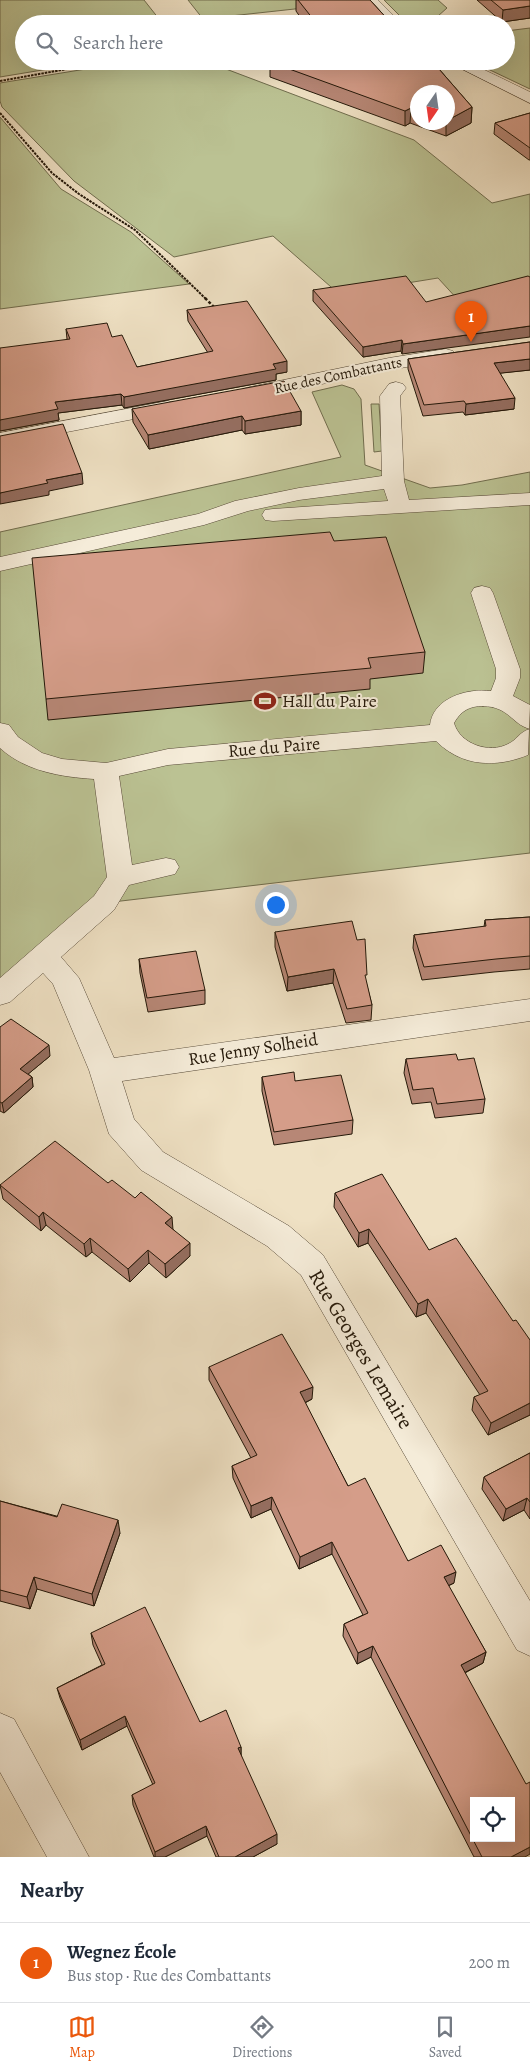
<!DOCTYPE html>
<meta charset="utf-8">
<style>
:root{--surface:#fff;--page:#f2f2f3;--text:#1f2937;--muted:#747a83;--line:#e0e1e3;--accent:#ea580c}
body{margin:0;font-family:Alegreya,serif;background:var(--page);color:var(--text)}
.controls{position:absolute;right:15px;bottom:15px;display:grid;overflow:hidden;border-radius:0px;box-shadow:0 5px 20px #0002}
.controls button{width:45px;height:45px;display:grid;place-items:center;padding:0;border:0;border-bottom:1px solid var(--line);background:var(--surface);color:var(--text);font:25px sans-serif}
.compass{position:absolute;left:410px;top:85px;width:45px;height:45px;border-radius:50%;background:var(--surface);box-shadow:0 5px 20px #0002;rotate:193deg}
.you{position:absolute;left:275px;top:904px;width:18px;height:18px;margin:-12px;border:4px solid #fff;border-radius:50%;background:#1a73e8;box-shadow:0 0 0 8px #1a73e833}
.badge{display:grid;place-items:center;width:32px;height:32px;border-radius:50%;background:var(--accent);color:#fff;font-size:16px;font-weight:700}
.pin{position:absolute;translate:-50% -41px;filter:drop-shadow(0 1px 2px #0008)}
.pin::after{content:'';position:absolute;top:26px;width:18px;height:15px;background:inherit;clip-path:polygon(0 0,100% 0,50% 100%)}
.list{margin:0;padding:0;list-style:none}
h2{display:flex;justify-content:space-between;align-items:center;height:65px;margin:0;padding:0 20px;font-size:21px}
h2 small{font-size:16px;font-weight:400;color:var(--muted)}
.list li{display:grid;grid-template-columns:32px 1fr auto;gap:15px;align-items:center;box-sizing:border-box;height:80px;padding:0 20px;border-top:1px solid var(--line)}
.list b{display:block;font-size:19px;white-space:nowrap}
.list p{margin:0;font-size:16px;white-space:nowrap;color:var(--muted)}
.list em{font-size:16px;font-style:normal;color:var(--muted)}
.icon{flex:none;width:28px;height:28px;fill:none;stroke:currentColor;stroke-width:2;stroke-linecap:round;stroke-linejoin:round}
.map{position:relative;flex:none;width:530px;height:1857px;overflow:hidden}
.search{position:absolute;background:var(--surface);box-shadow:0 5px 20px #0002;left:15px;right:15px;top:15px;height:55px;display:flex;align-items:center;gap:12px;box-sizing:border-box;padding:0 18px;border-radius:28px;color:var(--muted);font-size:19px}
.sheet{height:145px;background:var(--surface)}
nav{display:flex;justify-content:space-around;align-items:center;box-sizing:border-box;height:70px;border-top:1px solid var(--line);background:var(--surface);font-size:14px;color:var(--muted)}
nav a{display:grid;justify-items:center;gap:2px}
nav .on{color:var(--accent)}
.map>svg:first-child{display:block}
.green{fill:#bbc293;stroke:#706d4e}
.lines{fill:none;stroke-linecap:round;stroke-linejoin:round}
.minor-casing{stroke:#574a38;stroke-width:1}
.path-far1{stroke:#241809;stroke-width:2;stroke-dasharray:2.5 1;stroke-linecap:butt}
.path{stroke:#241809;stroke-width:2.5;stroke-dasharray:3 2;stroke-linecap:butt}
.minor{fill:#f5ecd9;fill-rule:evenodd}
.wall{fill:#b78776;stroke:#241809;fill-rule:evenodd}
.shaded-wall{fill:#956e60;stroke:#241809}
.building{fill:#d59d89;stroke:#241809;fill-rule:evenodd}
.labels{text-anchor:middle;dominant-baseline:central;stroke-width:4;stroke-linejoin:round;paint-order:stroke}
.far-street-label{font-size:15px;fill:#241809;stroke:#f5ecd9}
.poi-label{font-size:18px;fill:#241809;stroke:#f5ecd9;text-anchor:start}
.street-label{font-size:18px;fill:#241809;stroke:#f5ecd9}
.near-street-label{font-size:21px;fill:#241809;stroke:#f5ecd9}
</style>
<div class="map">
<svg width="530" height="1857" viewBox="0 0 530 1857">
<rect width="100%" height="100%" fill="#efe1c4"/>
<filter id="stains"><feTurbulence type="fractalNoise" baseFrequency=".004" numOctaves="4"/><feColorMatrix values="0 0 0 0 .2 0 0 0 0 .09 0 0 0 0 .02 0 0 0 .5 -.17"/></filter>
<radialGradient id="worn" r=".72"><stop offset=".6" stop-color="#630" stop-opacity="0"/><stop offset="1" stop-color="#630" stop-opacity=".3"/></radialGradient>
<g class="green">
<path d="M0,0H144L163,24H24V61H97L0,77Z"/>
<path d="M188,0H307L313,7L203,19Z"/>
<path d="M384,0H438L447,8L429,24H408Z"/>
<path d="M530,28V89L471,61H506V31Z"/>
<path d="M135,61H221L218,66L414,140L492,203L530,194V285L459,301L438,278L339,294L273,236L174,257L74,181L2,107L0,101V83Z"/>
<path d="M0,117L61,189L131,232L189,284L0,309Z"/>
<path d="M342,385L354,389L361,399L365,465L430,488L462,485L530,472V853L104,903L0,994V532L341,457L312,392Z"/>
<path d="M371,404H379L382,451L374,452Z"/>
</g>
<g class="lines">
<g class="minor-casing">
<g id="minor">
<path d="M363,0H378L402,24H386Z"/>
<path d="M446,61H466L530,92V103Z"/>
<path d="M446,349L453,351L456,355L453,359L389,370L250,399L243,397L240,393L243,389L250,387L389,358Z"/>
<path d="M396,382L403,384L406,388L400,396L404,481L409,500L530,493V505L273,521L265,520L262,515L265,510L273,509L388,501L384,489L299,500L248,511L204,525L0,571V557L198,514L235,501L299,488L382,476L380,396L389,384Z"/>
<path d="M168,401L175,403L178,407L175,411L0,445V433Z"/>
<path d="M482,586L490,588L493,593L520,669V678L513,696L530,705L528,755C496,768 462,767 436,741L168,765L119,776L132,865L166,858L175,860L179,867L175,874L129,885L114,910L61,957L79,978L114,1058L530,999V1021L122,1081L134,1119L163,1152L289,1226L323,1255L530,1601V1656L517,1650L301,1275L267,1246L141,1170L109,1134L89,1070L53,984L43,973L10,1002L0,1005V978L94,896L107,877L94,779C61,777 25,771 0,748V723L9,725L18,737L42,753L62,759L106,763L168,749L430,725C433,698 467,688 491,691L496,678V669L471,593L474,588ZM483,706C510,707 511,724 530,729C519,732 517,740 508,744C489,754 460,744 454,723C461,711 469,706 483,706Z"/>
<path d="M0,1713L14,1719L89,1857H47L0,1772Z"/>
</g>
</g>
<g class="path-far1">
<path d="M0,81L112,61"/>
<path d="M0,113L52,173L79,194L135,230L206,299"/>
</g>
<path class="path" d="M205,298L215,308"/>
<use href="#minor" class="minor"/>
</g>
<g class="wall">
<path d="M296,0H370L391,23L399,24H305L296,11Z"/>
<path d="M477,0H530V18L502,22Z"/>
<path d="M273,61H432L472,107L471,123L446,136L410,123L405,126L270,77V62ZM418,92H448V122H418Z"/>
<path d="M530,113V160H529L494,134L495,123Z"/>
<path d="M313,290L426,302L402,354L401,351L363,357L313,301Z"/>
<path d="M187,310L287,372L276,374V380L124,408L122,405L58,413L59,420L0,431L67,339L66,329L112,337L137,367L208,353L188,321Z"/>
<path d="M530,342V370L500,373L514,409L465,415L463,412L423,416L408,369V359Z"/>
<path d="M132,409L301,411V425L245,434L242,430L149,449L133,422Z"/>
<path d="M334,541L425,652L423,673L370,679V689L48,720L46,699Z"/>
<path d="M530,917V969L494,972L422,980L413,948L414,935L484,927L485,920Z"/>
<path d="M275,932L366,982L372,1005L371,1020L346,1023L333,983L287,991L275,947Z"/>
<path d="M139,959L205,990V1004L148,1012L140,973Z"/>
<path d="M0,1027L50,1056L28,1074L32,1077L33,1087L4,1113L0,1111Z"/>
<path d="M406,1059L458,1060L485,1099L483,1113L435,1118L431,1102L412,1104L404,1073Z"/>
<path d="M262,1077L295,1081L353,1120L352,1134L274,1145L262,1091Z"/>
<path d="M108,1183L173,1229L190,1256L166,1278L149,1263L130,1282L92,1252L86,1257L46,1225L41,1231L3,1199L0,1185Z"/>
<path d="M335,1193L429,1250L513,1321L530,1340V1415L488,1435L472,1410L474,1397L480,1395L426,1313L416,1317L368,1243L358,1247L334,1207Z"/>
<path d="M209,1367L312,1399L305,1403L348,1486L408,1561L454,1583L448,1586L486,1652L483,1663L465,1673L525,1857H474L371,1657L357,1664L343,1636L344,1624L363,1615L332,1554L299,1569L271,1509L251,1518L233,1478L232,1466L251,1458L209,1380Z"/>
<path d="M530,1453V1519L524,1510L503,1521L482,1489L484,1477Z"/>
<path d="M0,1501L120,1533L94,1606L37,1589L30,1609L0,1601Z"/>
<path d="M91,1633L200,1722L241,1747V1757L277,1844L253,1857H216L207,1836L165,1857H154L133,1805L132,1795L153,1785L127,1726L82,1750L60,1698L57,1688L102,1665L93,1645Z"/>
</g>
<g class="shaded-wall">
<path d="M530,6V18L502,22L503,10Z"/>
<path d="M472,107L471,123L446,136V122H448V120Z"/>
<path d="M411,108L410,123L405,126V111Z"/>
<path d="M530,326V337L402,354L403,344Z"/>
<path d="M402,340L401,351L363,357V347Z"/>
<path d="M530,359V370L493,374L494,363Z"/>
<path d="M287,361V372L276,374V380L124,408V397Z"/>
<path d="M121,394L122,405L58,413L59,420L0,431V420L55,402Z"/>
<path d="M515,398L514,409L465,415L466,404Z"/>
<path d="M301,411V425L245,434V421Z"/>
<path d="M242,416V430L149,449L148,435Z"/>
<path d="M82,473L83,484L49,491V495L0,504V493L46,480Z"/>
<path d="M334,969L333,983L287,991L288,977Z"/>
<path d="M49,1045L50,1056L21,1080L20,1069Z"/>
<path d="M32,1077L33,1087L4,1113L2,1103Z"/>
<path d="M43,1212L46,1225L41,1231L39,1217Z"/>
<path d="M172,1217L173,1230L165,1223Z"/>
<path d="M369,1229L368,1243L358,1247L359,1233Z"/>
<path d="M90,1238L92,1252L86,1257L84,1244Z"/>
<path d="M190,1243V1256L166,1278L165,1264Z"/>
<path d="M148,1250L149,1263L130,1282L128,1269Z"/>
<path d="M428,1299L426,1313L416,1317L418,1304Z"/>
<path d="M313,1387L312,1399L300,1405V1392Z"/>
<path d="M530,1403V1415L488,1435L491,1423Z"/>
<path d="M272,1497L271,1509L251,1518V1506Z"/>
<path d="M527,1498L524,1510L503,1521L506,1509Z"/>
<path d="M118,1520L120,1533L94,1606L92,1594Z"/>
<path d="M332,1542V1554L299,1569L300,1557Z"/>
<path d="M456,1572L454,1583L441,1589L444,1577Z"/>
<path d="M34,1577L37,1589L30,1609L27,1597Z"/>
<path d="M373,1646L371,1657L357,1664L358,1653Z"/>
<path d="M486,1652L483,1663L458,1676L461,1665Z"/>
<path d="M125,1716L127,1726L82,1750L80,1740Z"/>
<path d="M241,1747V1757L238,1748Z"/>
<path d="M206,1826L207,1836L165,1857H155V1852Z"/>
<path d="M277,1834V1844L253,1857H235Z"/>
<path d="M530,1847V1854L525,1857H511Z"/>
</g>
<g class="building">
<path d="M298,0H370L391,23L397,22L399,24H317Z"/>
<path d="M491,0H530V6L503,10Z"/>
<path d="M273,61H432L472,107L448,120V92H418V110L411,108L405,111L270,62Z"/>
<path d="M530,113V148L495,123Z"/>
<path d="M406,276L426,302L528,276L530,277V326L403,344L402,340L363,347L313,290Z"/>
<path d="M247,301L287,361L273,364L276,369L124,397L121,394L55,402L58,409L0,420V348L70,339L66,329L107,323L112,337L122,335L137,367L213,351L187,310Z"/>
<path d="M530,342V359L494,363L515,398L466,404L464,401L424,405L408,359Z"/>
<path d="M284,381L301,411L245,421L242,416L148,435L132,409Z"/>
<path d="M63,424L82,473L46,480L48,483L0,493V436Z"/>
<path d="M330,532L334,541L386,537L425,652L368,658L371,668L46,699L32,558Z"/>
<path d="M530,917V956L496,959L424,967L414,935L486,926L485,920Z"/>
<path d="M352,921L357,940L365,939L367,975H365L372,1005L347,1009L334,969L288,977L275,932Z"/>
<path d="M196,951L205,990L147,998L139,959Z"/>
<path d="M11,1019L49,1045L20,1069L32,1077L2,1103L0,1102V1027Z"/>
<path d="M456,1054L458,1060L474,1058L485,1099L437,1104L433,1088L413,1090L406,1059Z"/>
<path d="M294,1072L295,1081L341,1075L353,1120L274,1132L262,1077Z"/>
<path d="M55,1141L108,1183L112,1180L135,1198L141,1192L172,1217L165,1223L190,1243L165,1264L148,1250L128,1269L90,1238L84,1244L43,1212L39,1217L0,1185Z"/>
<path d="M382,1174L429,1250L456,1238L513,1321L516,1320L530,1340V1403L491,1423L474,1397L488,1391L428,1299L418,1304L369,1229L359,1233L335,1193Z"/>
<path d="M282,1334L313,1387L300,1392L348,1486L365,1478L408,1561L441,1545L456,1572L444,1577L486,1652L461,1665L526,1784L530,1782V1847L511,1857H482L373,1646L358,1653L344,1624L368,1613L332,1542L300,1557L272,1497L251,1506L232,1466L257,1455L209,1367ZM474,1801H511V1838H474Z"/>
<path d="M530,1453V1502L527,1498L506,1509L484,1477Z"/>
<path d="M0,1501L57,1517L62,1504L118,1520L92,1594L34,1577L27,1597L0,1590Z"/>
<path d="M145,1607L200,1722L226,1710L241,1747L238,1748L277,1834L235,1857H219L206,1826L155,1852L132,1795L155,1783L125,1716L80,1740L57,1688L105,1664L91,1633Z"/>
</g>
<defs>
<g id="stadium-bare" transform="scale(1.725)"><path d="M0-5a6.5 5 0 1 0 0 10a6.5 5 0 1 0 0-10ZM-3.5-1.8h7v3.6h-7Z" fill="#8f2418" stroke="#f5ecd9" stroke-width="2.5" paint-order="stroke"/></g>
</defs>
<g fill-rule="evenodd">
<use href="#stadium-bare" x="265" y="701"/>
</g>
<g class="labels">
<g class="far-street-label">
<text transform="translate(338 375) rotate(-12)">Rue des Combattants</text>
</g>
<g class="poi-label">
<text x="282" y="701">Hall du Paire</text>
</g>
<g class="street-label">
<text transform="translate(274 747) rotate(-5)">Rue du Paire</text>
<text transform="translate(253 1049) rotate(-9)">Rue Jenny Solheid</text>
</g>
<g class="near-street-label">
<text transform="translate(361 1349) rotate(59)">Rue Georges Lemaire</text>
</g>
</g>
<rect width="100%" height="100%" filter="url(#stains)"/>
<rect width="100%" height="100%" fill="url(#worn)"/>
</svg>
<div class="controls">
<button><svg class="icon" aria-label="locate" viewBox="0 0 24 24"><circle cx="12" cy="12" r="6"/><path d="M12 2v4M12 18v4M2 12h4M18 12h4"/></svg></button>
</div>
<svg class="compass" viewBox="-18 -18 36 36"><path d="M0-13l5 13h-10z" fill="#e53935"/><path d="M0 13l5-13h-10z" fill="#747a83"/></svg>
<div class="you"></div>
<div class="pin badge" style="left:471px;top:342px">1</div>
<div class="search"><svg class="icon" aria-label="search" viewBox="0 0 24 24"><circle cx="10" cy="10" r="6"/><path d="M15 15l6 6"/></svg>Search here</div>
</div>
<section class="sheet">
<h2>Nearby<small></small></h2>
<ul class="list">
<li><span class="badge">1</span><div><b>Wegnez École</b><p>Bus stop · Rue des Combattants</p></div><em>200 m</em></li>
</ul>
</section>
<nav>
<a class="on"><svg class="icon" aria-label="map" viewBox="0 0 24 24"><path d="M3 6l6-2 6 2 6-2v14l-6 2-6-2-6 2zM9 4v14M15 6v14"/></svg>Map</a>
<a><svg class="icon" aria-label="directions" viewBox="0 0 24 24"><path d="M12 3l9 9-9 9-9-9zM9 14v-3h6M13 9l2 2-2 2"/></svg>Directions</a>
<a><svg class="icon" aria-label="saved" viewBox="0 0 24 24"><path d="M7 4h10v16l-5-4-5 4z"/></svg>Saved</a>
</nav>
